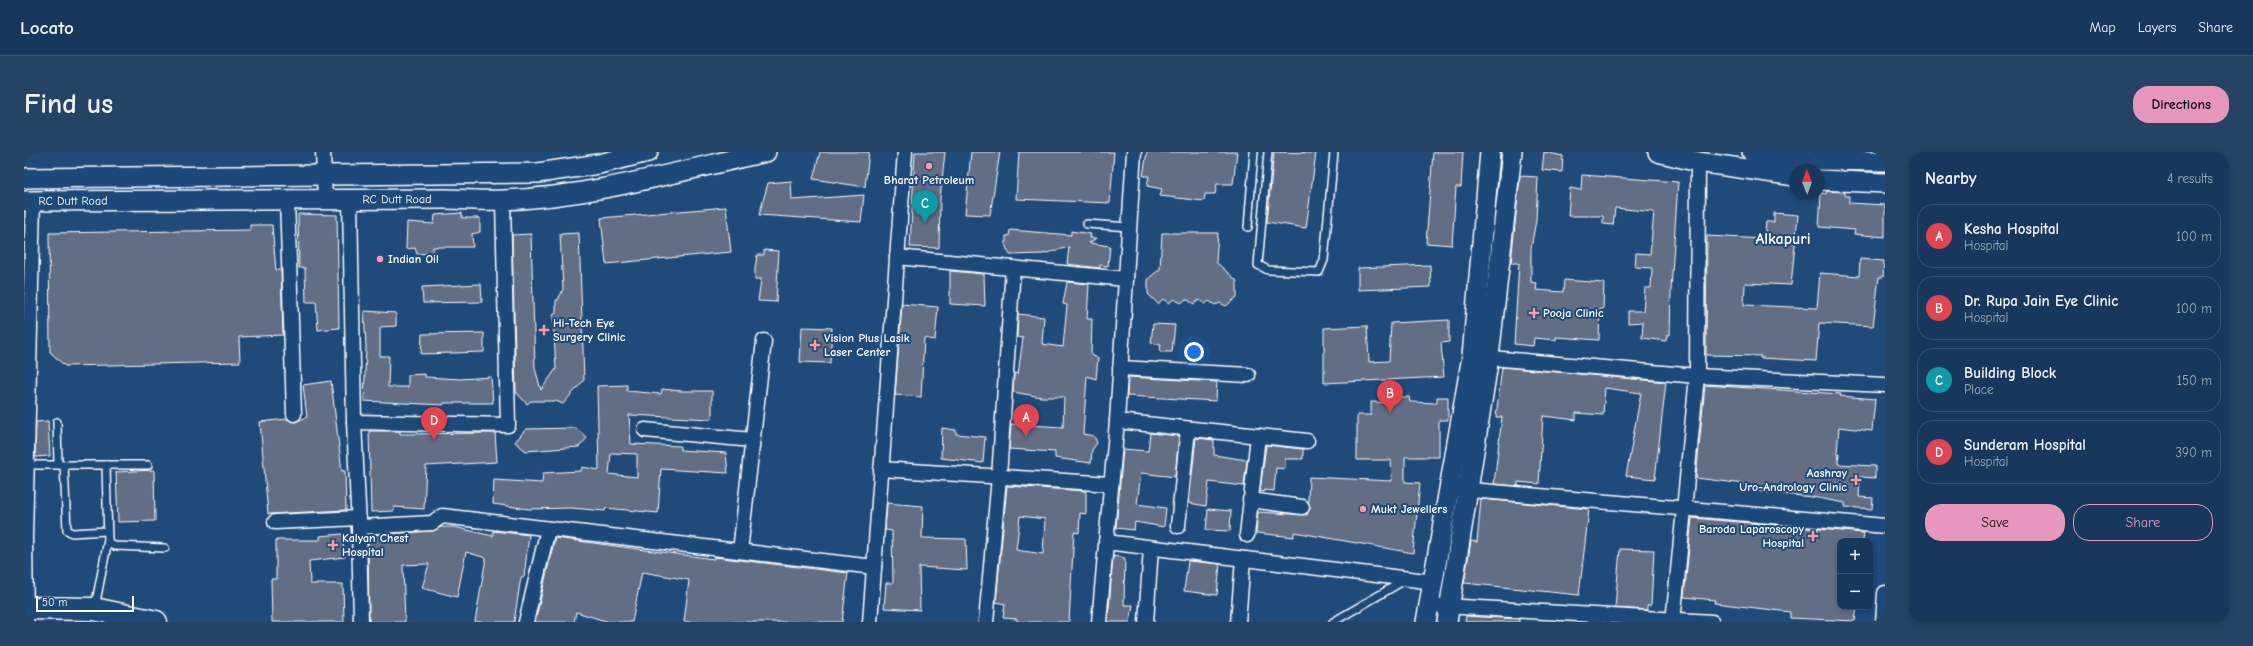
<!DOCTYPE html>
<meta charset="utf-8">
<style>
:root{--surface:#17385c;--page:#244365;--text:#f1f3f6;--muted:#9eacbb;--line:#365272;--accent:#e797bd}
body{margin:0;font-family:"Comic Neue",sans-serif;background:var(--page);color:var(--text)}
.controls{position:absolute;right:12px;bottom:12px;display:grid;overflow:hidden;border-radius:8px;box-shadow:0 2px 6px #0003}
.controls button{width:36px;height:36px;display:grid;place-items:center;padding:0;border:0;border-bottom:1px solid var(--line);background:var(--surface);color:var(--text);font:20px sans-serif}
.compass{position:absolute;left:1765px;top:12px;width:36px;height:36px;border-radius:50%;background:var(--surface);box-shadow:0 2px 6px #0003;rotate:359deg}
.scale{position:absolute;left:12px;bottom:10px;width:98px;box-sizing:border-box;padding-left:4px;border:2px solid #fff;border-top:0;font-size:11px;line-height:14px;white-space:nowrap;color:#fff;-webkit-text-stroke:3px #1f4a7a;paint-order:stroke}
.you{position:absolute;left:1170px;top:200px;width:14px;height:14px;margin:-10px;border:3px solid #fff;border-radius:50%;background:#1a73e8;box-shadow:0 0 0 6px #1a73e833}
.badge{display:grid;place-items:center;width:26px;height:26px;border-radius:50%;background:var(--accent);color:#fff;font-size:13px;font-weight:700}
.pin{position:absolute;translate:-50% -33px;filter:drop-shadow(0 1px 2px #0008)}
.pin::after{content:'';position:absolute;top:21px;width:14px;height:12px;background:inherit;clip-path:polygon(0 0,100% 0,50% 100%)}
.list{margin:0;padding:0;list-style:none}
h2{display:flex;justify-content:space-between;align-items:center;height:52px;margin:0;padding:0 16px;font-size:17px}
h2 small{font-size:13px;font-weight:400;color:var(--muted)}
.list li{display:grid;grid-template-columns:26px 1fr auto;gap:12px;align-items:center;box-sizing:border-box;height:64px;margin:0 8px 8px;padding:0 8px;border:1px solid var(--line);border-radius:16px}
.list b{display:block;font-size:15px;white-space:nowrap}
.list p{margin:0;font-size:13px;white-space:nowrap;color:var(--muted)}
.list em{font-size:13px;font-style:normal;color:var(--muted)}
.actions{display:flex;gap:8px;padding:12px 16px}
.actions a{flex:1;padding:9px 0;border:1px solid var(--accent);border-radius:16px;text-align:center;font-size:14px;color:var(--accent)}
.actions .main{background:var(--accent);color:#111}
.map{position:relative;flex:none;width:1861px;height:470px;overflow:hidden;border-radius:16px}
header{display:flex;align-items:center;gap:24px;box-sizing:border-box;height:56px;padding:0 20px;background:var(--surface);border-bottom:1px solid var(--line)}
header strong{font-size:19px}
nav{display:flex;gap:22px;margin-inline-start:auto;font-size:14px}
.intro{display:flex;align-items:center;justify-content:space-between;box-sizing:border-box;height:96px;padding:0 24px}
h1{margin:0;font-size:28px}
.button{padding:10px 18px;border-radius:16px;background:var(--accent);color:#111;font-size:14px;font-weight:700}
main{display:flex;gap:24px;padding:0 24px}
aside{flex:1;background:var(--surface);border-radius:16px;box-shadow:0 2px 6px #0003}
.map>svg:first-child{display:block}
.building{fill:#636d84;stroke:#fff;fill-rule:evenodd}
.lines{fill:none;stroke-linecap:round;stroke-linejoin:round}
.service-casing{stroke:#fff;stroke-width:10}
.minor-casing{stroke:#fff;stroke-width:17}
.secondary-casing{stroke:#fff;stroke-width:22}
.primary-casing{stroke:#fff;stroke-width:25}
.service{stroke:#1f4a7a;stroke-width:7}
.minor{stroke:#1f4a7a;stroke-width:14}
.secondary{stroke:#1f4a7a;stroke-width:19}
.primary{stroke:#1f4a7a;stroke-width:22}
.poi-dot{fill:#ff9aa2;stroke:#1f4a7a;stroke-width:1.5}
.labels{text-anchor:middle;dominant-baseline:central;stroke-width:4;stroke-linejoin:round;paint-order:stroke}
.poi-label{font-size:12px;font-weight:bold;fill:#fff;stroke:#1f4a7a;text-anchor:start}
.street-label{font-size:12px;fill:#fff;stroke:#1f4a7a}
.district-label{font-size:16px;font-weight:bold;fill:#fff;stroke:#1f4a7a}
</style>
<header>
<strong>Locato</strong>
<nav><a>Map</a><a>Layers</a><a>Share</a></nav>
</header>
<div class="intro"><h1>Find us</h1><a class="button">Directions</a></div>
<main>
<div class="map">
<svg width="1861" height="470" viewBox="0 0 1861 470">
<rect width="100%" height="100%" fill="#1f4a7a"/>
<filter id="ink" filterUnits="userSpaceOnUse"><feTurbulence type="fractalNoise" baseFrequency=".025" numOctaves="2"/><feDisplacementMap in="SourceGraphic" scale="8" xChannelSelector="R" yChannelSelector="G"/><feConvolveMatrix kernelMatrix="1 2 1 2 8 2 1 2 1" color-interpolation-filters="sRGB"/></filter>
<g filter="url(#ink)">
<g class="building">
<path d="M796,0H845L841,35L789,27Z"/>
<path d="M891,0H921L916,47L915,96L886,95Z"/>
<path d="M947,0H976L966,63L941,62Z"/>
<path d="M995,0H1090L1086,51L992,47Z"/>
<path d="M1123,0H1213L1209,32H1193L1191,42H1181L1180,49L1136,44L1138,37L1123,34L1125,24H1119Z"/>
<path d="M1250,0L1292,1L1282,76L1243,70Z"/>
<path d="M1409,0H1439L1437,35H1432L1428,93L1402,91Z"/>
<path d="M1520,0L1539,4L1538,20L1518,18Z"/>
<path d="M1558,23L1654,30L1647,137L1646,183H1643L1642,189L1618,186L1619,170L1604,171V159H1619L1621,136H1627L1628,116L1611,115L1612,101L1626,102L1630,60L1591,56L1589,73L1579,72V64H1544L1546,36L1557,38Z"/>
<path d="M1496,24L1514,25L1512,68L1507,97V130L1513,131L1512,138L1539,140L1540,128L1580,131L1579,157H1576L1575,188L1532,185V188L1510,186L1509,194L1490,192L1495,111H1487Z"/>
<path d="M767,29L768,48L840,43L837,70L735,63L744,31Z"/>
<path d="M1803,39L1821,40V44H1825V51L1861,53V85L1830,82L1831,78L1795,75L1797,41L1802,42Z"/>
<path d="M702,55L707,100L582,112L577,66Z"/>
<path d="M438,61V66H456V80L448,82L449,95H409V101L393,102L391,96L382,97L383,70L410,72L411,63Z"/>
<path d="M1750,61L1774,63L1767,133L1721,131L1720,153L1793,156L1796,121L1835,124L1836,107L1860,109L1859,125H1855L1849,174L1795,171L1792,209L1736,206L1737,204L1682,203L1683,84L1740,87L1742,70H1750Z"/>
<path d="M274,62L313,63L315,176L294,178L292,150H282L281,116H275Z"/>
<path d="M226,73H248L252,118H257L259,183L215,185L216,210L41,214L26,200L25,81L226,78Z"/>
<path d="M986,78L1047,83V79L1067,82L1066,86H1073L1065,91L1086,94L1084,114L1076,113V116L1043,112L1045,95L1019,102L986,103L982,95V84H985Z"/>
<path d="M555,81L560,228L539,252L532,249H507L503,252L492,240L488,83L507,82L511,216L517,238L532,217L529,163L532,161V148H534L539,137L536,82Z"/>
<path d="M1138,81H1194L1192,110L1213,129V145L1202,154L1196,151L1191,153L1185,149L1181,152L1175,148L1170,152L1162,147L1157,151L1150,147L1145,151L1139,147L1134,152L1124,142V129L1125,126L1136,117Z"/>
<path d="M740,98L755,99L752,150L734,149L737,127H731V117L733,103H740Z"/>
<path d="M1406,113L1407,135L1334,138V116Z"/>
<path d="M926,119L960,122L961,154L926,152Z"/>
<path d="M1043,130L1065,132L1063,167H1068L1067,203L1074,206L1072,227L1063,224L1059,282L1070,284L1073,291L1068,298L1067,311L1031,306V300L985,297L987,272L1039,275L1040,245H1017L989,240L990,221L994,222L999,186L993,185L994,162L1020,165L1018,192L1039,195L1043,153L1039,152Z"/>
<path d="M457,132L458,150L399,151L398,135Z"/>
<path d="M878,152L914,155L911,188L900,186L897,245L871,243Z"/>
<path d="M340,159L372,161V174L356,175V204H365L364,235H384V223L401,222V225L436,227L467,225L469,251H420L419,253L340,249L342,194Z"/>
<path d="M1425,168V190L1417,191L1420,225L1300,231V176L1343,174L1345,210L1365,209L1367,171Z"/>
<path d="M1129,172L1151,173L1148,200H1136L1137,192L1127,191Z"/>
<path d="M778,175L808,176L806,211L776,210Z"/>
<path d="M460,181V200L397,202L398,182Z"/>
<path d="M1478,215L1642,230L1631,327L1602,324L1617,241L1581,236L1579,263L1552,261V268L1519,264L1515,332L1494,330V334L1470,332L1478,265H1472Z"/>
<path d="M1104,225L1193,230L1192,249L1103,244Z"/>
<path d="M307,229L318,319H321L322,358L244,362L236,270L263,267L271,270L283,265L279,233Z"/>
<path d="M603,233V239L637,242L638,237L657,239H688V267L605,263L607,292L656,294V298L702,301L704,321L637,317L634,361L582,356L581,359L547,356L505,357L469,352L470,328L518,331L519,321L557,319L558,315L575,318L573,234ZM587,301L613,302V325L585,322Z"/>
<path d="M1681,233L1817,242L1816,244L1851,247L1848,279L1815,275L1813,301H1815L1814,312L1851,314V326L1836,325L1835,345L1849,346L1848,357L1821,355V351L1788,345L1721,338V332L1672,326Z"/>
<path d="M1370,245H1385L1386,250L1413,251V245H1424V268H1415V305H1381V330L1396,331L1389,401L1270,380V385L1232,381L1234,360L1283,363L1286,356L1284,349L1285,325L1368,329L1367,308H1333V263H1347V250L1370,251Z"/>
<path d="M24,269L26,304L11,305L12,270Z"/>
<path d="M552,276L563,286L555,295L502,299L491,290L502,277Z"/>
<path d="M918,276L932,278V282L961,285L959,311L917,306Z"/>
<path d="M345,279H376V282L471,281L473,310L402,314L400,357L370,355V359L347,360Z"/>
<path d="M1126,281L1155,284L1151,325L1117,321L1113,352L1142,356L1140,375L1111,370L1110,378L1092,376L1099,297L1124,299Z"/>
<path d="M1172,286L1190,288V303L1223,308L1220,334L1185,330L1182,354L1165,351Z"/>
<path d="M1242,293L1279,297V307H1261V317L1252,316L1250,339L1240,338V340L1236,339Z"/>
<path d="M130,318L131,369L94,370L92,320Z"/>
<path d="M983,334L1062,339V362L1056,361L1055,381L1050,380L1045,470H993V467L979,466L981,452L972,450ZM996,364L1021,367L1019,402L992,398Z"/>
<path d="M1457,347L1565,357L1555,443L1440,431L1447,389L1453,390Z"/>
<path d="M863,351L899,354L898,386L942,387L943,418L895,415L896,458L860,456L862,431H869L868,379L861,378Z"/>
<path d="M1184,357L1207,359L1206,379L1182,378Z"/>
<path d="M1668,366L1840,381L1839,389H1816V455H1833L1831,469L1766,466V460L1690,451L1691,448L1660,445Z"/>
<path d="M417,375H430L469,384V379L505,383L500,425H497L490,470H451L462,406L442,400L433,445L398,436L405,412L379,413L381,470H345L344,383L408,379Z"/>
<path d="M318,382L321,405L285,409L286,432H319L320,470H248L247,427H252V388H296V384Z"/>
<path d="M531,386L690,407V405L824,421L818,470H660L665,428L618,420L608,470H585L552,460L550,470H511Z"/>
<path d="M1596,397L1630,398L1627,453H1623V458L1591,456Z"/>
<path d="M1089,404L1101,406L1100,453H1109L1106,470H1084Z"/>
<path d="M1164,409L1196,412L1193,443L1160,439Z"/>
<path d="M1442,464L1495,467V470H1441Z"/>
</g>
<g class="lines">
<g class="service-casing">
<g id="service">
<path d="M1244,0L1234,113L1244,118L1295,120L1300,108L1310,0"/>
<path d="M1063,72L1105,75"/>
<path d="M1224,75L1230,0"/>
<path d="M33,270L34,313"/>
<path d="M3,313H124"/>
<path d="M40,313L43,378L48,381L83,379"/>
<path d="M82,313L84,390L90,394L141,396"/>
<path d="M71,455L84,388"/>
<path d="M1309,470L1381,428"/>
</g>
</g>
<g class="minor-casing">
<g id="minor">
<path d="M299,0L301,48"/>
<path d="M263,47L270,262"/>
<path d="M326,48L330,270L335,375L337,470"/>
<path d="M873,105L1102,127"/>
<path d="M1456,205L1673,224L1861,233"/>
<path d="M1096,216L1224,223"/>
<path d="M1093,269L1283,289"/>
<path d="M330,270L484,273L479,48"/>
<path d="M621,278L728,288"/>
<path d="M857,317L1087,332"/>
<path d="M1435,337L1861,374"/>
<path d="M1226,348L1278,355"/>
<path d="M251,370L335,366"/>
<path d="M1154,374L1164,277"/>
<path d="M335,375L408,371L418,364L850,415"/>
<path d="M1223,383L1234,284"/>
<path d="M1082,390L1410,430"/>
<path d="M716,399L740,189"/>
<path d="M1405,453L1688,470"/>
<path d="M2,470L1,386L9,48"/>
<path d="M502,470L524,377"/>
<path d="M846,470L881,0"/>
<path d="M962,470L975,325L989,116"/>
<path d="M1075,470L1093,269L1110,0"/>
<path d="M1122,470L1127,396"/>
<path d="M1214,470L1219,407"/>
<path d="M1649,470L1673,224L1674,10"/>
<path d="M1859,470L1861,441"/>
</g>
</g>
<g class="secondary-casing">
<g id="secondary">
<path d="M1634,0L1674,10L1771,24"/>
<path d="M1728,0L1785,8L1861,9"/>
<path d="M0,26L514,21L575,12L624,0"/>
<path d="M1795,28L1861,31"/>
<path id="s1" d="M0,49L421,47C440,47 460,49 479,48C568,45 655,19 742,0"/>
<path d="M1402,470L1448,204L1466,0"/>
<path d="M1423,470L1465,205L1488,0"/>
</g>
</g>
<g class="primary-casing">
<path id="primary" d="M0,456L70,457L132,470"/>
</g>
<use href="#service" class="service"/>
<use href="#minor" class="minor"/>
<use href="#secondary" class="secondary"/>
<use href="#primary" class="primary"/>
</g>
</g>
<g class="poi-dot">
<circle cx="905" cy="14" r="4"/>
<circle cx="356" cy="107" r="4"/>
<path d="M1508 155h4v4h4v4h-4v4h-4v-4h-4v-4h4z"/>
<path d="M518 172h4v4h4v4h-4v4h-4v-4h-4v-4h4z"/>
<path d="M789 187h4v4h4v4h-4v4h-4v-4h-4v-4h4z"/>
<path d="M1830 322h4v4h4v4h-4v4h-4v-4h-4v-4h4z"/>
<circle cx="1339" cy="357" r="4"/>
<path d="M1787 378h4v4h4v4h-4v4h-4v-4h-4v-4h4z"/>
<path d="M307 387h4v4h4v4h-4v4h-4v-4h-4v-4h4z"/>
</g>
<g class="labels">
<g class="poi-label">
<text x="905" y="28" text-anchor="middle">Bharat Petroleum</text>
<text x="364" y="107">Indian Oil</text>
<text x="1519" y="161">Pooja Clinic</text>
<text x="529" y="171">Hi-Tech Eye<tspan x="529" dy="14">Surgery Clinic</tspan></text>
<text x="800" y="186">Vision Plus Lasik<tspan x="800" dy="14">Laser Center</tspan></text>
<text x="1823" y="321" text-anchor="end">Aashray<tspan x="1823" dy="14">Uro-Andrology Clinic</tspan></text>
<text x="1347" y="357">Mukt Jewellers</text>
<text x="1780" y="377" text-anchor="end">Baroda Laparoscopy<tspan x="1780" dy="14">Hospital</tspan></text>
<text x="318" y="386">Kalyan Chest<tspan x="318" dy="14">Hospital</tspan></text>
</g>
<g class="street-label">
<text stroke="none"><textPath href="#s1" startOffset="49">RC Dutt Road</textPath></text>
<text stroke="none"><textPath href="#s1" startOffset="373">RC Dutt Road</textPath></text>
</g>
<g class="district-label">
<text x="1759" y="87">Alkapuri</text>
</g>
</g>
</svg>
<div class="controls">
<button>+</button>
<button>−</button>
</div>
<svg class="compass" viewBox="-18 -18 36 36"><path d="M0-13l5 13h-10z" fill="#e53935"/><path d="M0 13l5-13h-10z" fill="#9eacbb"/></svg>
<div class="scale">50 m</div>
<div class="you"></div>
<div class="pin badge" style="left:1002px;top:285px;background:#e0444e">A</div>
<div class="pin badge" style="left:1366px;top:261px;background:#e0444e">B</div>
<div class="pin badge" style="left:901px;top:71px;background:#0f9aa8">C</div>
<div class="pin badge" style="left:410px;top:288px;background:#e0444e">D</div>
</div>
<aside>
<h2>Nearby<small>4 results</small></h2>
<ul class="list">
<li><span class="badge" style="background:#e0444e">A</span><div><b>Kesha Hospital</b><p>Hospital</p></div><em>100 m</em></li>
<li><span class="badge" style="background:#e0444e">B</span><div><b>Dr. Rupa Jain Eye Clinic</b><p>Hospital</p></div><em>100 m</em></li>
<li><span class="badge" style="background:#0f9aa8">C</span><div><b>Building Block</b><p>Place</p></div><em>150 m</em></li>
<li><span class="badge" style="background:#e0444e">D</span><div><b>Sunderam Hospital</b><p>Hospital</p></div><em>390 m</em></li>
</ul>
<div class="actions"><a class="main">Save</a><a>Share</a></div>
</aside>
</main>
